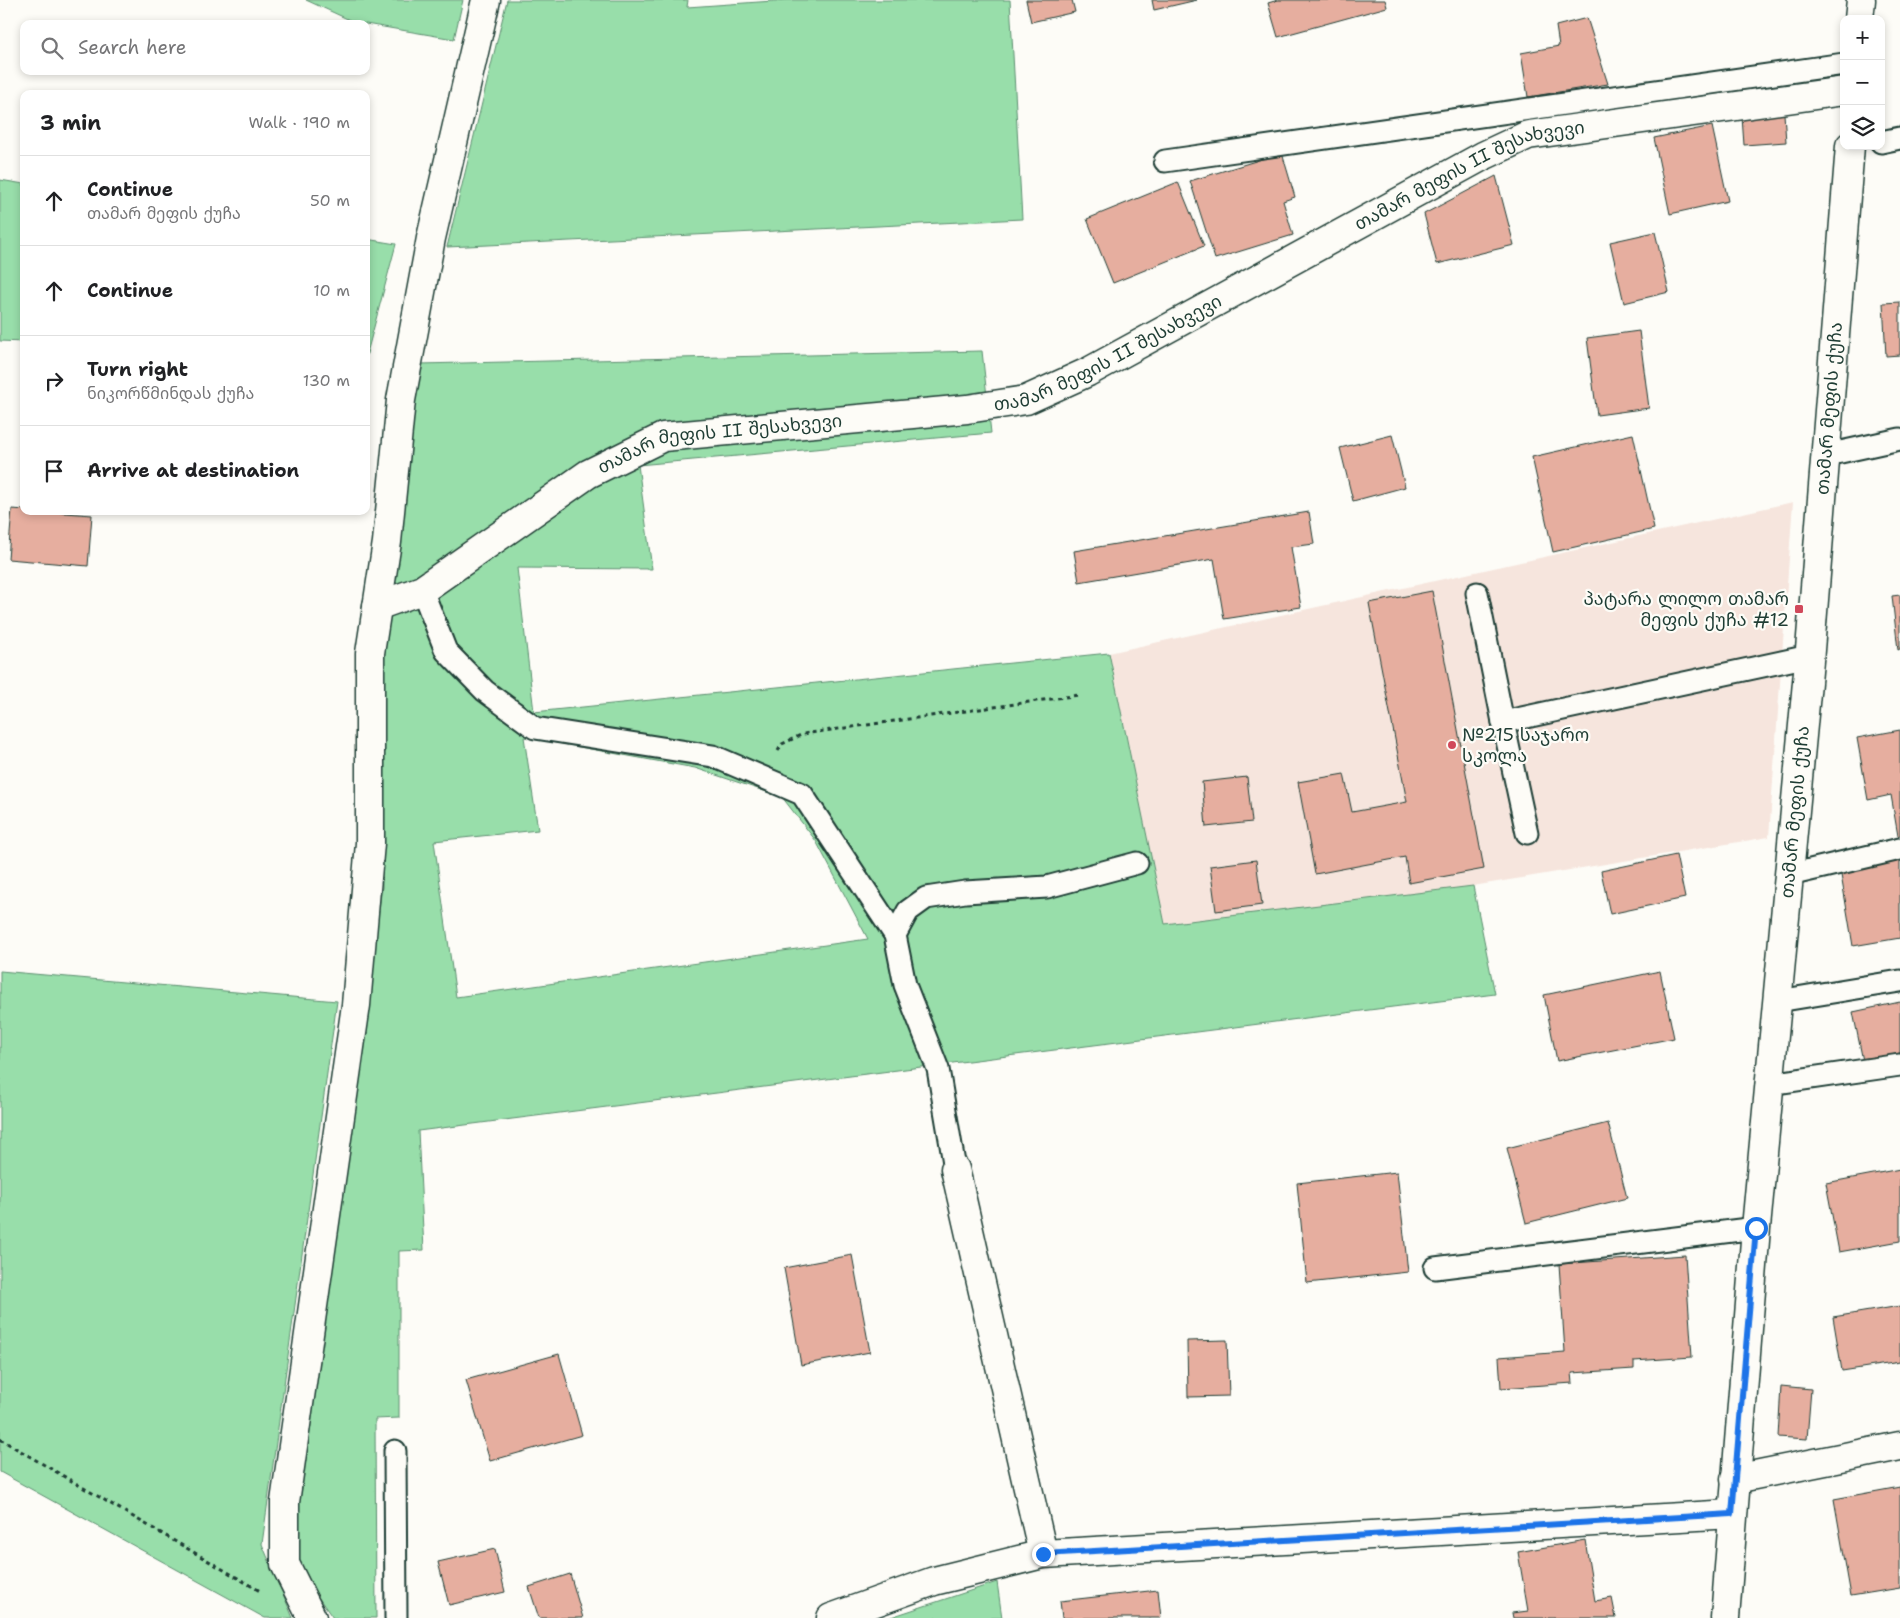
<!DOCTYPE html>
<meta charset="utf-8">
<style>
:root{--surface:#fff;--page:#f6f6f6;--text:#202124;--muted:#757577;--line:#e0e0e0}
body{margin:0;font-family:"Shantell Sans","Noto Sans Georgian",sans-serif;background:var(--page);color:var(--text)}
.controls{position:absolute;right:15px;top:15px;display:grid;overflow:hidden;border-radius:10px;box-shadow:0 2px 8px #0003}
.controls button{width:45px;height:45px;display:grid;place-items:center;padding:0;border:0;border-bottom:1px solid var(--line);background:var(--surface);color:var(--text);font:25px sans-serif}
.stop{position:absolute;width:15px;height:15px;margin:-11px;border:4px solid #1a73e8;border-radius:50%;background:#fff}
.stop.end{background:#1a73e8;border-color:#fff;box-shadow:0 1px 5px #0008}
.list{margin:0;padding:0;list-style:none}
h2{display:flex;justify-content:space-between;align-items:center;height:65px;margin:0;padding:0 20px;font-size:21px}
h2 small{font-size:16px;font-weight:400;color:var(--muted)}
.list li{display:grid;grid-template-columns:32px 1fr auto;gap:15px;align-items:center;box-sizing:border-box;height:90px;padding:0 20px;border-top:1px solid var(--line)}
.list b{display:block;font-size:19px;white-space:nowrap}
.list p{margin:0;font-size:16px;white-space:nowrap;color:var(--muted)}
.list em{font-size:16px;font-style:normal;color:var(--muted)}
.icon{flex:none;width:28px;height:28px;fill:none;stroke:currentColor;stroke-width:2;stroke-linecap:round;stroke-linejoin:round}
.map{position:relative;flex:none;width:1900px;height:1618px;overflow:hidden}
.search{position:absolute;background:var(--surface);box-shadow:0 2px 8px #0003;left:20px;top:20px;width:350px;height:55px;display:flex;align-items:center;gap:12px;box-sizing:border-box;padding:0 18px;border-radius:10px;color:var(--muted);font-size:19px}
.panel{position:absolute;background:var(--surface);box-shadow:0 2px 8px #0003;left:20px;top:90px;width:350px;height:425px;border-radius:10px}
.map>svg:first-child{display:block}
.built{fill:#f6e5dd}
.green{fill:#98deaa;stroke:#5c8e6f;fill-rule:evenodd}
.building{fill:#e6ae9f;stroke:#1f3d34}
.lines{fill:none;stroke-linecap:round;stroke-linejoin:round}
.service-casing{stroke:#1f3d34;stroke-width:25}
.minor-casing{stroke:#1f3d34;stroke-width:31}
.tertiary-casing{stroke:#1f3d34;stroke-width:31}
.path{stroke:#1f3d34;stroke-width:3;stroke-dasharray:4 4;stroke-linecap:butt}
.service{stroke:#fdfcf7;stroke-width:21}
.minor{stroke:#fdfcf7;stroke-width:28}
.tertiary{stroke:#fdfcf7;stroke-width:28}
.route{stroke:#1a73e8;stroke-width:6}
.poi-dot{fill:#d1495b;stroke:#fdfcf7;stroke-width:2}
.labels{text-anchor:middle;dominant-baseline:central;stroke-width:4.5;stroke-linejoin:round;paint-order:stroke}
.street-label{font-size:18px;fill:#1f3d34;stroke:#fdfcf7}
.poi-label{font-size:18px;fill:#1f3d34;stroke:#fdfcf7;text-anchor:end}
</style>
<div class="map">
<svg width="1900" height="1618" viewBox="0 0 1900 1618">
<rect width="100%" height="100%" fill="#fdfcf7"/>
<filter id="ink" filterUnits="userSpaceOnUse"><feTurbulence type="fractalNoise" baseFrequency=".02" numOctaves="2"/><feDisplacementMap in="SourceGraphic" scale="10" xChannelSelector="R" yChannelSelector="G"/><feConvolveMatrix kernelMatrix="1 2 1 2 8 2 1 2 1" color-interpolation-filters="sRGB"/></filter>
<g filter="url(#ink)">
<path class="built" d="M1793,502L1769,837L1473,886L1165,924L1109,653Z"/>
<g class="green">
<path d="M306,0H463L454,39L354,22Z"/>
<path d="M507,0H688L687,7L788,0H1010L1022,219L447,247Z"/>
<path d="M0,180L24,184V342L0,341Z"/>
<path d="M366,239L396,244L366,357Z"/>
<path d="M982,351L991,433L638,465L652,569L517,568L534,712L1109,653L1165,924L1473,886L1495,994L418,1131L424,1250L399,1251V1418L375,1419L376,1618H333L301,1573L295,1557L296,1496L382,887L380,650L395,559L420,364ZM524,737L695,768L782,797L816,841L868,939L456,997L434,841L538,830Z"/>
<path d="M0,971L337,1001L262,1544L293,1618H265L0,1472Z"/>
<path d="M997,1582L1002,1618H888Z"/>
</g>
<g class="building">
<path d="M1026,0H1072L1075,12L1031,22Z"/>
<path d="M1152,0H1197L1154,10Z"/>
<path d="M1278,0H1385L1387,7L1278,37L1268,3Z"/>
<path d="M1587,18L1608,84L1528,97L1521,53L1559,46L1556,26Z"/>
<path d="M1784,114L1786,142L1744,145L1742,117Z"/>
<path d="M1712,126L1728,201L1670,214L1654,138Z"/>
<path d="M1282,153L1295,197L1283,201L1293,235L1215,259L1190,181Z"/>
<path d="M1496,176L1514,245L1437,264L1424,214Z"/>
<path d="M1178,182L1204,246L1113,283L1087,219Z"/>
<path d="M1655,232L1669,292L1624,303L1610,242Z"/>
<path d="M1900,302V355L1886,356L1883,303Z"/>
<path d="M1639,331L1649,408L1597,415L1587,338Z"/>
<path d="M1633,434L1654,529L1553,552L1532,457Z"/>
<path d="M1392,435L1405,487L1353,501L1340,448Z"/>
<path d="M12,509L92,515L88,566L8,559Z"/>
<path d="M1309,512L1314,544L1291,547L1301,607L1224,619L1214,559L1079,582L1074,551Z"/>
<path d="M1432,591L1484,869L1409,883L1405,857L1315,874L1298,782L1344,774L1352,812L1407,802L1369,603Z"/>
<path d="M1900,595V649L1898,650L1892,596Z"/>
<path d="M1900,730V835L1898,836L1891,795L1868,800L1857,738Z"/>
<path d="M1247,777L1252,822L1206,827L1202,782Z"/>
<path d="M1676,855L1685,898L1610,914L1601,871Z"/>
<path d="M1900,859V938L1853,946L1840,869Z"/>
<path d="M1256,860L1262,905L1216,911L1210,866Z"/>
<path d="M1660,971L1674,1038L1557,1061L1544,995Z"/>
<path d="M1900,1002V1053L1863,1061L1853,1012Z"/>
<path d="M1608,1123L1627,1198L1526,1223L1507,1148Z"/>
<path d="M1900,1169V1241L1839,1252L1826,1183Z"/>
<path d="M1397,1172L1408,1272L1307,1283L1297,1183Z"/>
<path d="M852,1255L870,1352L801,1365L784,1268Z"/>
<path d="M1685,1255L1692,1357L1634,1361V1369L1572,1373L1573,1383L1501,1388L1499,1357L1565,1352L1559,1264Z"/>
<path d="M1900,1306V1362L1842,1371L1833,1317Z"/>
<path d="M1227,1340L1229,1396L1188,1397L1187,1341Z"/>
<path d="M559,1354L582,1435L490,1461L466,1380Z"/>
<path d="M1781,1386L1811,1389L1807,1439L1778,1437Z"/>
<path d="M1900,1487V1588L1851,1596L1834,1499Z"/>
<path d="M1585,1540L1595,1601L1612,1598L1616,1618H1513L1512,1613L1528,1611L1518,1552Z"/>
<path d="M495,1549L505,1592L449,1605L438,1562Z"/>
<path d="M570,1574L583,1618H539L529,1587Z"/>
<path d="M1158,1590L1161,1618H1062L1060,1601Z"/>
</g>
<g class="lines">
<g class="service-casing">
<g id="service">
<path d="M1881,142L1900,138"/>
<path d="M1165,161L1844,64"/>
<path d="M1827,455L1900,439"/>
<path d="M422,590L446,651L485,691L535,728L713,756L802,794L895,935L905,985L938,1069L955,1169"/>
<path d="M1477,593L1503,722L1809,656"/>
<path d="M1503,722L1527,833"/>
<path d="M1789,875L1900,849"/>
<path d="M895,935L908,911L926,898L965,892L1047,887L1137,863"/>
<path d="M1778,1001L1900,981"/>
<path d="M1770,1084L1900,1065"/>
<path d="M1435,1268L1756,1228"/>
<path d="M395,1451L396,1618"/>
</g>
</g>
<g class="minor-casing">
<g id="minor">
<path id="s1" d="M377,606L422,590L588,474L663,437L967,409L1026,400L1088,372L1483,156L1528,135L1844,91"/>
<path d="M955,1169L1043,1554"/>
<path d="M1735,1479L1900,1446"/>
<path d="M312,1618L285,1564V1502L356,1005L370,843V653L387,542L401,400L431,238L486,0"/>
<path d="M831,1618L934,1581L1043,1554L1732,1514"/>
</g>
</g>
<g class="tertiary-casing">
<g id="tertiary">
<path d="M1859,19L1861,0"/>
<path id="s2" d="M1725,1618L1756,1228L1810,650L1850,146"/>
</g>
</g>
<g class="path">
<path d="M778,751L782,744L803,734L1079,695"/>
<path d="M0,1439L260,1591"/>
</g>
<use href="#service" class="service"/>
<use href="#minor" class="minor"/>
<use href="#tertiary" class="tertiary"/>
</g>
</g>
<g class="lines" filter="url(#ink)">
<path class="route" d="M1043,1554L1732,1514L1756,1228"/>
</g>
<g class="poi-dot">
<rect x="1794" y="604" width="10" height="10" rx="2.5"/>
<circle cx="1452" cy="745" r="5"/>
</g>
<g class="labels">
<g class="street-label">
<text stroke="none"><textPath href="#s1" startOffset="1198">თამარ მეფის II შესახვევი</textPath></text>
<text stroke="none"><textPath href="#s1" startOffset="792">თამარ მეფის II შესახვევი</textPath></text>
<text stroke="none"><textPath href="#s2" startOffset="1214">თამარ მეფის ქუჩა</textPath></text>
<text stroke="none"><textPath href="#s1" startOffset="388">თამარ მეფის II შესახვევი</textPath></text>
<text stroke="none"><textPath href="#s2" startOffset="809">თამარ მეფის ქუჩა</textPath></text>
</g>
<g class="poi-label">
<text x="1789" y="599">პატარა ლილო თამარ<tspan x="1789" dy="21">მეფის ქუჩა #12</tspan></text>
<text x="1462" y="735" text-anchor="start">№215 საჯარო<tspan x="1462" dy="21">სკოლა</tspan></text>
</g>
</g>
</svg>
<div class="controls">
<button>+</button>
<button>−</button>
<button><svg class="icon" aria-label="layers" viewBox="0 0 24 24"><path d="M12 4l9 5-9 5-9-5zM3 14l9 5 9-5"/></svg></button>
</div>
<div class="stop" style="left:1756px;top:1228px"></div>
<div class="stop end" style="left:1043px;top:1554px"></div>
<div class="search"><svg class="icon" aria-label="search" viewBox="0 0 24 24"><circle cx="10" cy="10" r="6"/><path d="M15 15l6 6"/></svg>Search here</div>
<section class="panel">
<h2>3 min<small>Walk · 190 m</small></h2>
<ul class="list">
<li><svg class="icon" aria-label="ahead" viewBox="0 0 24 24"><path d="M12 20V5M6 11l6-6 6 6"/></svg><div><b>Continue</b><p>თამარ მეფის ქუჩა</p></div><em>50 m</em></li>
<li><svg class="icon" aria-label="ahead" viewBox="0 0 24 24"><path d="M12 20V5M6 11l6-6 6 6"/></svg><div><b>Continue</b></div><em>10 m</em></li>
<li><svg class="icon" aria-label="right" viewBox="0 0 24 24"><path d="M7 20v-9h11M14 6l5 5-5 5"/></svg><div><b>Turn right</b><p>ნიკორწმინდას ქუჩა</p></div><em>130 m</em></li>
<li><svg class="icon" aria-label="arrive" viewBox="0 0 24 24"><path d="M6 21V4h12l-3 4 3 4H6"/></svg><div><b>Arrive at destination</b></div></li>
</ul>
</section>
</div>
